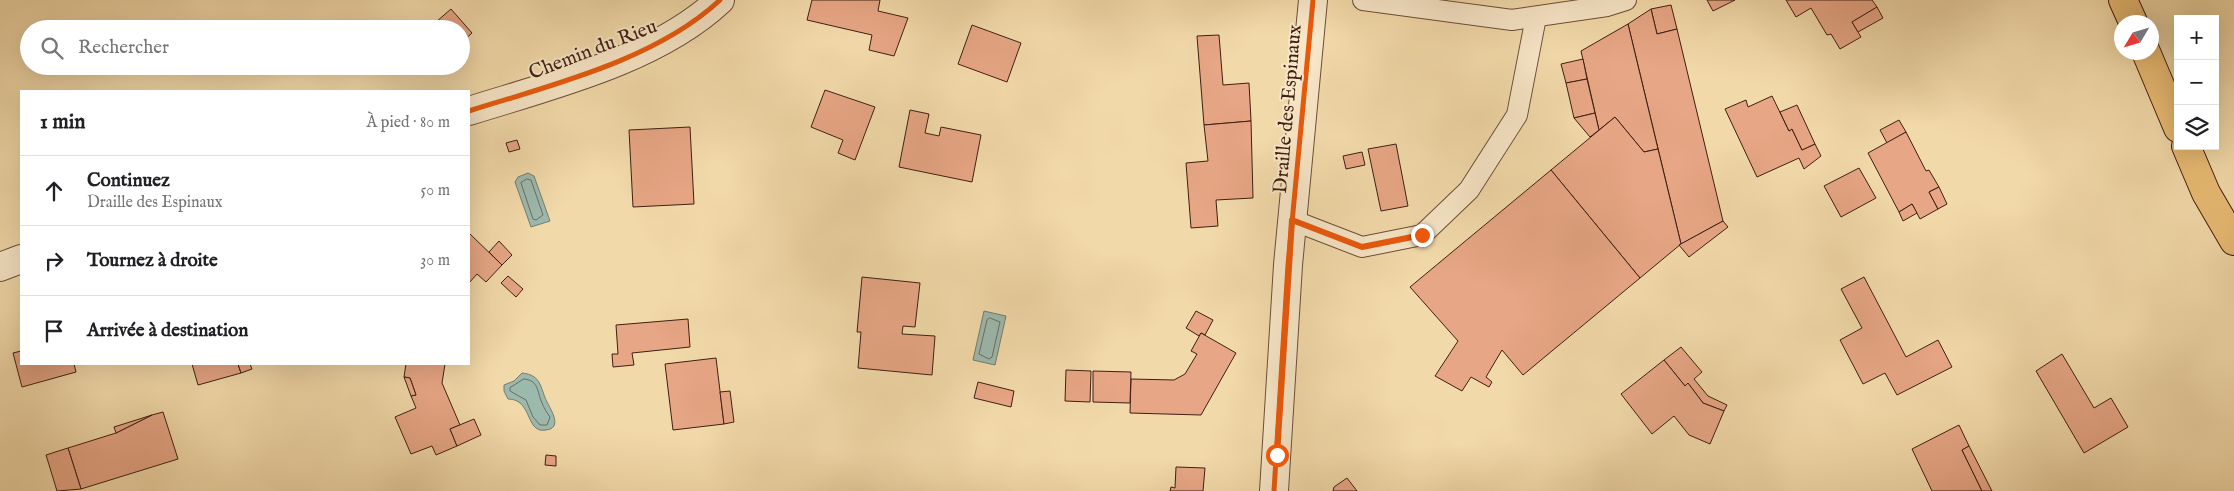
<!DOCTYPE html>
<html lang="fr">
<meta charset="utf-8">
<style>
:root{--surface:#fff;--page:#f6f6f6;--text:#202124;--muted:#757577;--line:#e0e0e0}
body{margin:0;font-family:"IM FELL English",serif;background:var(--page);color:var(--text)}
.controls{position:absolute;right:15px;top:15px;display:grid;overflow:hidden;border-radius:0px;box-shadow:0 5px 20px #0002}
.controls button{width:45px;height:45px;display:grid;place-items:center;padding:0;border:0;border-bottom:1px solid var(--line);background:var(--surface);color:var(--text);font:25px sans-serif}
.compass{position:absolute;left:2114px;top:15px;width:45px;height:45px;border-radius:50%;background:var(--surface);box-shadow:0 5px 20px #0002;rotate:232deg}
.stop{position:absolute;width:15px;height:15px;margin:-11px;border:4px solid #ea580c;border-radius:50%;background:#fff}
.stop.end{background:#ea580c;border-color:#fff;box-shadow:0 1px 5px #0008}
.list{margin:0;padding:0;list-style:none}
h2{display:flex;justify-content:space-between;align-items:center;height:65px;margin:0;padding:0 20px;font-size:21px}
h2 small{font-size:16px;font-weight:400;color:var(--muted)}
.list li{display:grid;grid-template-columns:32px 1fr auto;gap:15px;align-items:center;box-sizing:border-box;height:70px;padding:0 20px;border-top:1px solid var(--line)}
.list b{display:block;font-size:19px;white-space:nowrap}
.list p{margin:0;font-size:16px;white-space:nowrap;color:var(--muted)}
.list em{font-size:16px;font-style:normal;color:var(--muted)}
.icon{flex:none;width:28px;height:28px;fill:none;stroke:currentColor;stroke-width:2;stroke-linecap:round;stroke-linejoin:round}
.map{position:relative;flex:none;width:2234px;height:491px;overflow:hidden}
.search{position:absolute;background:var(--surface);box-shadow:0 5px 20px #0002;left:20px;top:20px;width:450px;height:55px;display:flex;align-items:center;gap:12px;box-sizing:border-box;padding:0 18px;border-radius:28px;color:var(--muted);font-size:19px}
.panel{position:absolute;background:var(--surface);box-shadow:0 5px 20px #0002;left:20px;top:90px;width:450px;height:275px;border-radius:0px}
.map>svg:first-child{display:block}
.water{fill:#9cb9ae;stroke:#777b70}
.lines{fill:none;stroke-linecap:round;stroke-linejoin:round}
.shore{stroke:#6e6c60;stroke-width:1}
.building{fill:#e7a685;stroke:#3f1f12}
.service-casing{stroke:#6c4e38;stroke-width:22}
.minor-casing{stroke:#6c4e38;stroke-width:30}
.tertiary-casing{stroke:#6c4e38;stroke-width:30}
.primary-casing{stroke:#3f1f12;stroke-width:30}
.service{stroke:#f7e6c7;stroke-width:20}
.minor{stroke:#f7e6c7;stroke-width:28}
.tertiary{stroke:#f7e6c7;stroke-width:28}
.primary{stroke:#e9bc74;stroke-width:28}
.cycleway-casing{stroke:#f7e6c7;stroke-width:8}
.cycleway{stroke:#e8590c;stroke-width:5}
.route{stroke:#ea580c;stroke-width:6}
.labels{text-anchor:middle;dominant-baseline:central;stroke-width:4;stroke-linejoin:round;paint-order:stroke}
.street-label{font-size:20px;fill:#3f1f12;stroke:#f7e6c7}
</style>
<div class="map">
<svg width="2234" height="491" viewBox="0 0 2234 491">
<rect width="100%" height="100%" fill="#f2d9a9"/>
<filter id="stains"><feTurbulence type="fractalNoise" baseFrequency=".004" numOctaves="4"/><feColorMatrix values="0 0 0 0 .2 0 0 0 0 .09 0 0 0 0 .02 0 0 0 .5 -.17"/></filter>
<radialGradient id="worn" r=".72"><stop offset=".6" stop-color="#630" stop-opacity="0"/><stop offset="1" stop-color="#630" stop-opacity=".3"/></radialGradient>
<g class="water">
<path d="M528,173L534,176L550,221L531,227L515,182L518,177Z"/>
<path d="M984,311L1006,316L995,365L973,360Z"/>
<path d="M522,373C542,375 540,388 547,402C551,410 563,428 546,430C525,434 533,399 508,399L504,391V385L514,381Z"/>
</g>
<g class="lines">
<g class="shore">
<path d="M527,179L531,180L543,215L536,220L533,219L521,183Z"/>
<path d="M990,318L1000,322L992,357L989,359L979,354L987,320Z"/>
<path d="M524,379C539,380 537,392 542,403C544,408 547,413 550,417L547,425H540L533,417L526,400L510,391V388Z"/>
</g>
</g>
<g class="building">
<path d="M812,0H880L878,11L908,18L894,56L869,50L872,35L807,20Z"/>
<path d="M1707,0H1735L1713,11Z"/>
<path d="M1786,0H1872L1877,7L1852,22L1861,37L1840,49L1831,34L1827,35L1811,8L1796,17Z"/>
<path d="M1671,5L1677,29L1657,34L1651,9Z"/>
<path d="M1877,7L1883,18L1858,32L1852,22Z"/>
<path d="M451,9L472,33L461,43V29H443L436,22Z"/>
<path d="M1651,9L1657,34L1677,29L1723,221L1681,244L1628,24Z"/>
<path d="M1628,24L1658,149L1644,152L1615,117L1599,130L1581,51Z"/>
<path d="M972,25L1021,43L1007,82L958,64Z"/>
<path d="M1219,35L1223,85L1249,83L1251,121L1204,125L1197,36Z"/>
<path d="M1583,59L1587,79L1566,83L1561,64Z"/>
<path d="M1587,79L1595,113L1574,118L1566,83Z"/>
<path d="M825,90L875,107L855,160L838,153L843,140L811,127Z"/>
<path d="M1772,96L1789,131L1792,129L1802,150L1815,144L1821,156L1804,169L1799,158L1757,177L1725,109L1746,100L1748,107Z"/>
<path d="M1797,105L1815,144L1802,150L1792,129L1789,131L1780,112Z"/>
<path d="M910,110L929,114L925,133L939,136L941,127L981,135L972,182L899,167Z"/>
<path d="M1595,113L1599,130L1590,137L1574,118Z"/>
<path d="M1615,117L1644,152L1658,149L1681,244L1640,278L1551,170Z"/>
<path d="M1899,120L1906,132L1887,143L1880,130Z"/>
<path d="M1251,121L1253,198L1216,200L1218,226L1191,228L1186,163L1208,161L1204,125Z"/>
<path d="M690,127L694,204L633,207L629,130Z"/>
<path d="M1906,132L1926,171L1929,170L1939,187L1929,192L1938,209L1920,219L1912,204L1899,212L1868,153Z"/>
<path d="M517,140L520,149L509,152L506,143Z"/>
<path d="M1396,144L1408,206L1381,211L1368,149Z"/>
<path d="M1362,152L1365,165L1346,169L1343,156Z"/>
<path d="M1859,168L1876,198L1841,217L1824,186Z"/>
<path d="M1551,170L1640,278L1523,375L1502,350L1486,377L1492,382L1489,387L1471,377L1462,391L1435,376L1458,341L1410,287Z"/>
<path d="M1939,187L1947,204L1938,209L1929,192Z"/>
<path d="M1912,204L1917,213L1903,221L1899,212Z"/>
<path d="M1723,221L1728,227L1689,257L1679,245Z"/>
<path d="M469,233L502,265L486,282L477,274L469,283Z"/>
<path d="M499,241L512,255L502,265L489,252Z"/>
<path d="M508,276L523,289L516,297L501,283Z"/>
<path d="M862,277L920,283L915,327L903,326L902,334L935,336L932,375L858,368L861,332H857Z"/>
<path d="M1864,277L1906,357L1938,340L1952,367L1897,395L1885,373L1863,384L1840,340L1862,328L1841,289Z"/>
<path d="M1196,311L1213,320L1205,335L1201,333L1199,336L1186,328Z"/>
<path d="M688,319L690,347L632,353L634,365L613,367L612,354H618L616,325Z"/>
<path d="M1201,333L1236,353L1201,415L1130,413L1131,379L1174,380L1185,374L1197,354L1191,351Z"/>
<path d="M1681,347L1702,372L1694,379L1708,396L1727,405L1724,411L1703,403L1688,383L1685,386L1664,360Z"/>
<path d="M21,351V364H74L76,372L22,387L13,353Z"/>
<path d="M2062,354L2094,408L2111,398L2128,427L2084,453L2036,371Z"/>
<path d="M716,358L724,424L673,430L665,364Z"/>
<path d="M1664,360L1685,386L1688,383L1703,403L1724,411L1710,444L1689,435L1674,416L1652,434L1621,394Z"/>
<path d="M192,364H238L241,373L198,385Z"/>
<path d="M238,364H250L252,369L241,373Z"/>
<path d="M406,364H445L442,383L460,425L450,429L457,446L436,455L432,446L411,454L395,417L416,408L411,396L416,395L410,378L404,377Z"/>
<path d="M1066,370L1091,371L1090,402L1065,401Z"/>
<path d="M1093,371L1131,372L1130,403L1093,402Z"/>
<path d="M404,377L410,378L416,395L411,396Z"/>
<path d="M978,382L1014,391L1011,407L974,398Z"/>
<path d="M730,391L734,422L724,424L720,392Z"/>
<path d="M163,412L178,459L81,489L68,448L116,433L152,415Z"/>
<path d="M152,415L116,433L114,427Z"/>
<path d="M474,419L481,435L457,446L450,429Z"/>
<path d="M1959,425L1969,446L1962,450L1982,491H1932L1912,449Z"/>
<path d="M1969,446L1992,491H1982L1962,450Z"/>
<path d="M68,448L81,489L57,491L46,455Z"/>
<path d="M546,455L556,456V466L545,465Z"/>
<path d="M1176,467L1205,468L1203,491H1170L1171,487L1175,488Z"/>
<path d="M1347,478L1357,491H1333L1334,487Z"/>
</g>
<g class="lines">
<g class="service-casing">
<g id="service">
<path d="M1363,0L1512,20L1607,6L1626,0"/>
<path d="M1292,220L1362,247L1422,235L1469,190L1517,115L1536,17"/>
</g>
</g>
<g class="minor-casing">
<path id="minor" d="M1274,491L1288,265L1313,0"/>
</g>
<g class="tertiary-casing">
<g id="tertiary">
<path d="M469,111C551,85 656,60 720,0"/>
<path d="M0,267L21,259"/>
</g>
</g>
<g class="primary-casing">
<g id="primary">
<path d="M2123,0L2133,22"/>
<path d="M2146,52L2178,128"/>
<path d="M2186,146L2206,193L2234,241"/>
</g>
</g>
<use href="#service" class="service"/>
<use href="#minor" class="minor"/>
<use href="#tertiary" class="tertiary"/>
<use href="#primary" class="primary"/>
<g class="cycleway-casing">
<g id="cycleway">
<path d="M469,111C551,85 656,60 720,0"/>
<path d="M1274,491L1288,265L1313,0"/>
</g>
</g>
<use href="#cycleway" class="cycleway"/>
</g>
<g class="lines">
<path class="route" d="M1277,455L1292,220L1362,247L1422,235"/>
</g>
<g class="labels">
<g class="street-label">
<text transform="translate(593 50) rotate(-21)">Chemin du Rieu</text>
<text transform="translate(1288 109) rotate(-85)">Draille des Espinaux</text>
</g>
</g>
<rect width="100%" height="100%" filter="url(#stains)"/>
<rect width="100%" height="100%" fill="url(#worn)"/>
</svg>
<div class="controls">
<button>+</button>
<button>−</button>
<button><svg class="icon" aria-label="layers" viewBox="0 0 24 24"><path d="M12 4l9 5-9 5-9-5zM3 14l9 5 9-5"/></svg></button>
</div>
<svg class="compass" viewBox="-18 -18 36 36"><path d="M0-13l5 13h-10z" fill="#e53935"/><path d="M0 13l5-13h-10z" fill="#757577"/></svg>
<div class="stop" style="left:1277px;top:455px"></div>
<div class="stop end" style="left:1422px;top:235px"></div>
<div class="search"><svg class="icon" aria-label="search" viewBox="0 0 24 24"><circle cx="10" cy="10" r="6"/><path d="M15 15l6 6"/></svg>Rechercher</div>
<section class="panel">
<h2>1 min<small>À pied · 80 m</small></h2>
<ul class="list">
<li><svg class="icon" aria-label="ahead" viewBox="0 0 24 24"><path d="M12 20V5M6 11l6-6 6 6"/></svg><div><b>Continuez</b><p>Draille des Espinaux</p></div><em>50 m</em></li>
<li><svg class="icon" aria-label="right" viewBox="0 0 24 24"><path d="M7 20v-9h11M14 6l5 5-5 5"/></svg><div><b>Tournez à droite</b></div><em>30 m</em></li>
<li><svg class="icon" aria-label="arrive" viewBox="0 0 24 24"><path d="M6 21V4h12l-3 4 3 4H6"/></svg><div><b>Arrivée à destination</b></div></li>
</ul>
</section>
</div>
